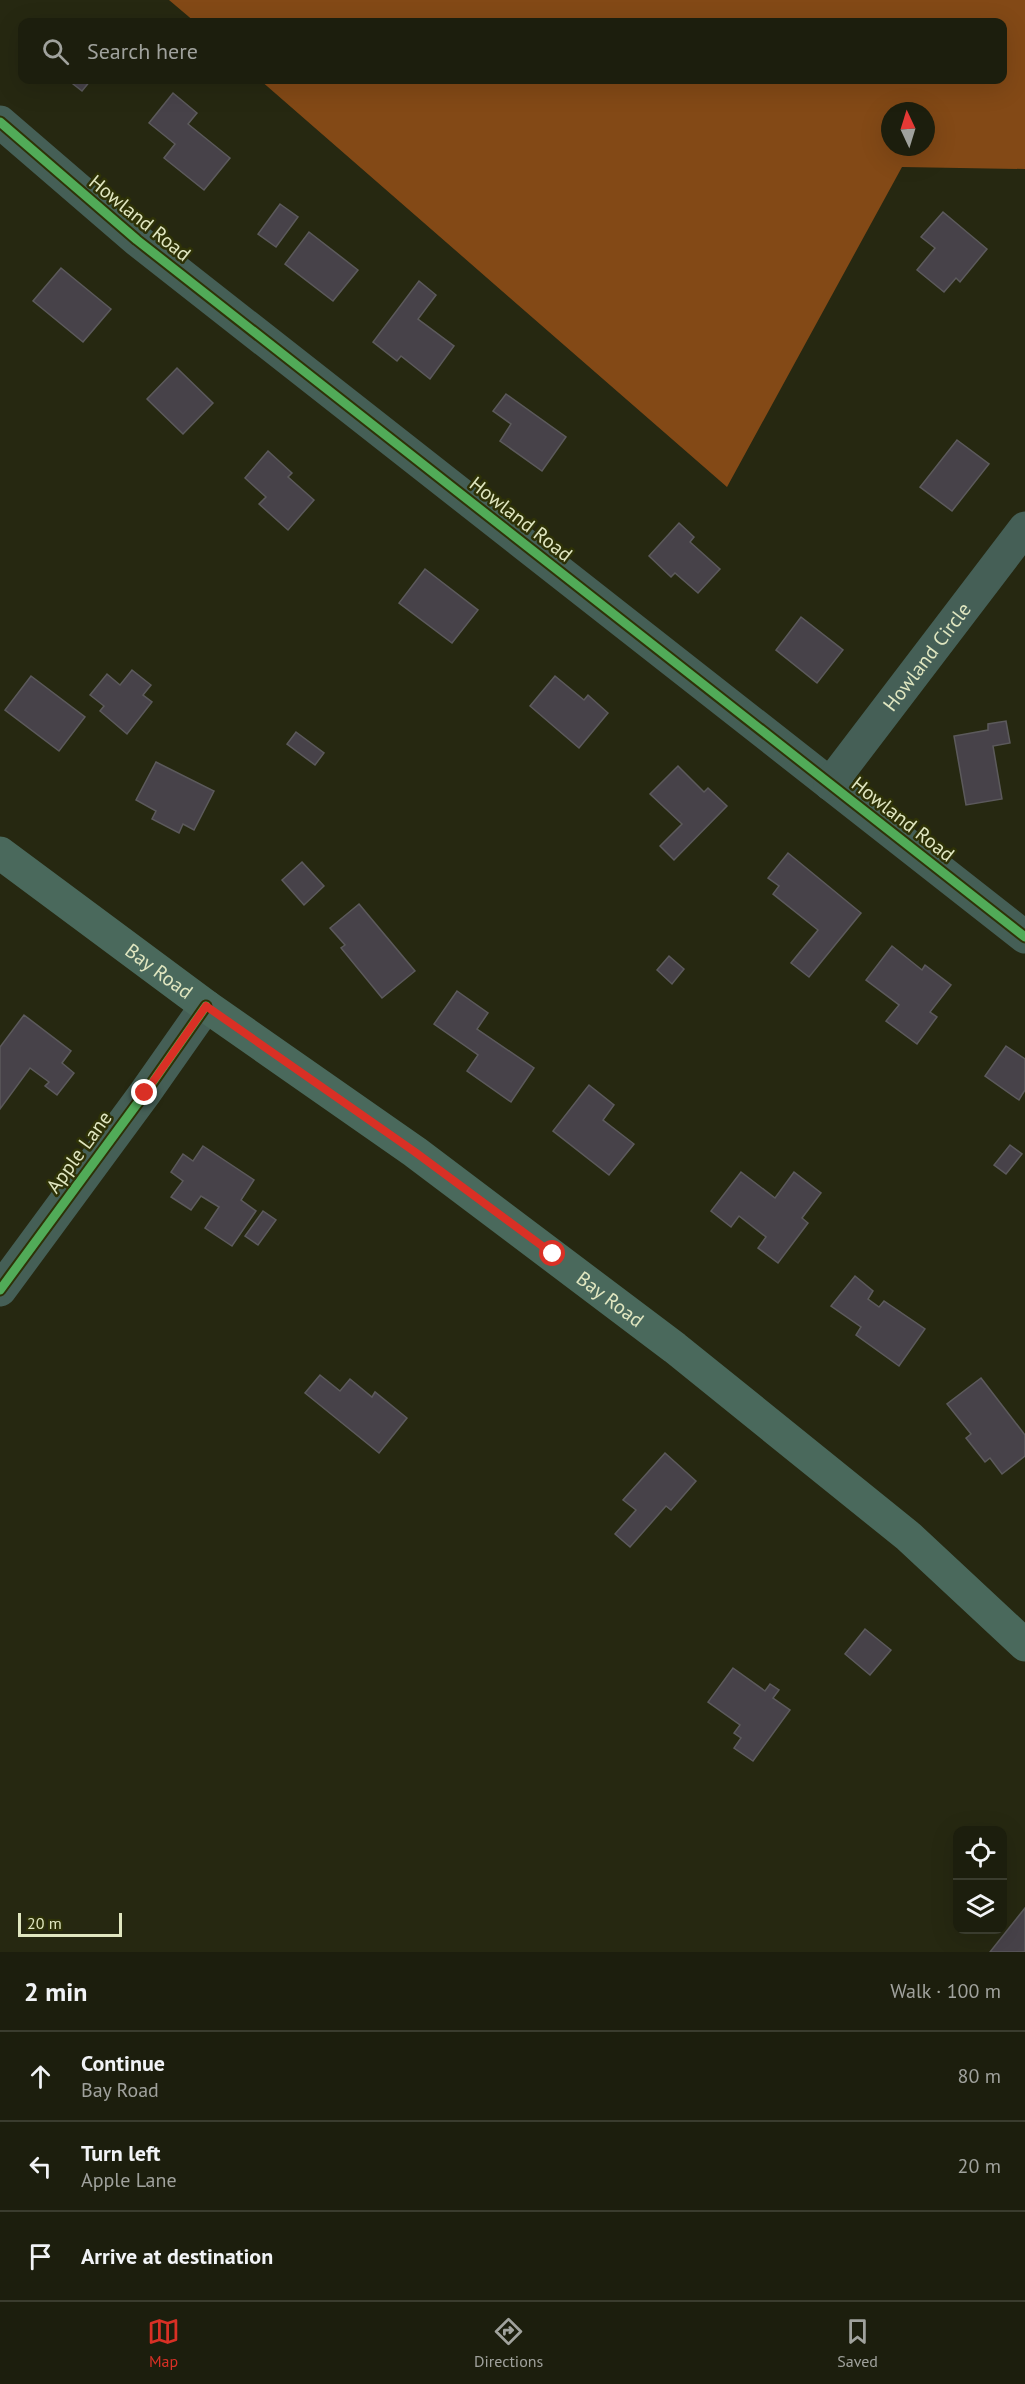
<!DOCTYPE html>
<meta charset="utf-8">
<style>
:root{--surface:#1c1e0d;--page:#292b1b;--text:#f1f3f6;--muted:#a0a29d;--line:#3a3c2e;--accent:#d93025}
body{margin:0;font-family:"PT Sans",sans-serif;background:var(--page);color:var(--text)}
.controls{position:absolute;right:18px;bottom:18px;display:grid;overflow:hidden;border-radius:12px;box-shadow:0 6px 24px #0002}
.controls button{width:54px;height:54px;display:grid;place-items:center;padding:0;border:0;border-bottom:2px solid var(--line);background:var(--surface);color:var(--text);font:30px sans-serif}
.compass{position:absolute;left:881px;top:102px;width:54px;height:54px;border-radius:50%;background:var(--surface);box-shadow:0 6px 24px #0002;rotate:356deg}
.scale{position:absolute;left:18px;bottom:15px;width:104px;box-sizing:border-box;padding-left:6px;border:3px solid #e0e6c0;border-top:0;font-size:16px;line-height:21px;white-space:nowrap;color:#e0e6c0;-webkit-text-stroke:4px #2e3207;paint-order:stroke}
.stop{position:absolute;width:18px;height:18px;margin:-14px;border:4px solid #d93025;border-radius:50%;background:#fff}
.stop.end{background:#d93025;border-color:#fff;box-shadow:0 2px 6px #0008}
.list{margin:0;padding:0;list-style:none}
h2{display:flex;justify-content:space-between;align-items:center;height:78px;margin:0;padding:0 24px;font-size:26px}
h2 small{font-size:20px;font-weight:400;color:var(--muted)}
.list li{display:grid;grid-template-columns:39px 1fr auto;gap:18px;align-items:center;box-sizing:border-box;height:90px;padding:0 24px;border-top:2px solid var(--line)}
.list b{display:block;font-size:22px;white-space:nowrap}
.list p{margin:0;font-size:20px;white-space:nowrap;color:var(--muted)}
.list em{font-size:20px;font-style:normal;color:var(--muted)}
.icon{flex:none;width:33px;height:33px;fill:none;stroke:currentColor;stroke-width:2;stroke-linecap:round;stroke-linejoin:round}
.map{position:relative;flex:none;width:1025px;height:1952px;overflow:hidden}
.search{position:absolute;background:var(--surface);box-shadow:0 6px 24px #0002;left:18px;right:18px;top:18px;height:66px;display:flex;align-items:center;gap:15px;box-sizing:border-box;padding:0 21px;border-radius:12px;color:var(--muted);font-size:22px}
.sheet{height:348px;background:var(--surface)}
nav{display:flex;justify-content:space-around;align-items:center;box-sizing:border-box;height:84px;border-top:2px solid var(--line);background:var(--surface);font-size:16px;color:var(--muted)}
nav a{display:grid;justify-items:center;gap:3px}
nav .on{color:var(--accent)}
.map>svg:first-child{display:block}
.forest{fill:#834916;fill-rule:evenodd}
.building{fill:#474249;stroke:#5c5a5c;stroke-width:1.5}
.lines{fill:none;stroke-linecap:round;stroke-linejoin:round}
.minor{stroke:#455f56;stroke-width:33}
.major{stroke:#4a695c;stroke-width:33}
.cycleway-casing{stroke:#2e3207;stroke-width:13}
.cycleway{stroke:#51ab58;stroke-width:9}
.route{stroke:#d93025;stroke-width:8}
.labels{text-anchor:middle;dominant-baseline:central;stroke-width:5;stroke-linejoin:round;paint-order:stroke}
.street-label{font-size:20px;fill:#e0e6c0;stroke:#2e3207}
</style>
<div class="map">
<svg width="1025" height="1952" viewBox="0 0 1025 1952">
<rect width="100%" height="100%" fill="#262811"/>
<path class="forest" d="M169,0H1025V169L902,167L727,487L260,80H1002V22H195ZM890,111H926V147H890Z"/>
<g class="building">
<path d="M68,80H91L82,91Z"/>
<path d="M173,93L197,113L188,124L230,158L204,190L164,158L175,144L149,123Z"/>
<path d="M280,204L298,217L276,247L258,234Z"/>
<path d="M943,212L987,249L960,282L956,278L944,292L917,270L935,248L921,237Z"/>
<path d="M309,232L358,270L333,301L285,264Z"/>
<path d="M61,268L111,309L83,342L33,301Z"/>
<path d="M419,281L436,295L418,319L454,346L430,379L401,356L397,361L373,342Z"/>
<path d="M177,368L213,403L183,434L147,399Z"/>
<path d="M506,394L566,437L542,471L500,441L511,424L493,411Z"/>
<path d="M957,440L989,464L952,511L920,487Z"/>
<path d="M268,451L292,473L288,477L314,500L288,530L259,504L266,497L245,478Z"/>
<path d="M679,523L694,537L690,542L720,569L698,593L675,573L671,577L649,556Z"/>
<path d="M425,569L478,610L452,643L399,603Z"/>
<path d="M801,617L843,650L817,683L776,650Z"/>
<path d="M132,670L151,685L143,695L152,702L127,734L100,711L104,706L90,695L107,674L120,685Z"/>
<path d="M31,676L85,717L59,751L5,710Z"/>
<path d="M555,676L584,700L588,695L608,713L579,748L530,706Z"/>
<path d="M1006,721L1010,743L993,746L1002,799L966,805L954,736L988,730V724Z"/>
<path d="M296,732L324,753L315,765L287,744Z"/>
<path d="M156,762L214,791L194,830L183,824L179,833L152,819L156,811L136,800Z"/>
<path d="M678,766L704,792L708,788L727,806L674,860L660,846L682,824L650,794Z"/>
<path d="M788,853L861,913L809,977L791,963L818,930L773,894L779,886L768,878Z"/>
<path d="M302,862L324,886L304,905L282,880Z"/>
<path d="M359,904L415,971L382,998L341,948L345,945L330,928Z"/>
<path d="M892,946L922,970L925,965L951,985L930,1012L937,1017L917,1044L886,1021L899,1005L866,980Z"/>
<path d="M669,956L684,969L672,984L657,970Z"/>
<path d="M457,991L488,1013L477,1029L534,1068L511,1102L467,1071L478,1055L434,1024Z"/>
<path d="M24,1015L71,1051L62,1063L74,1073L57,1095L45,1086L49,1082L30,1068L0,1109V1047Z"/>
<path d="M1006,1046L1025,1059V1090L1019,1100L985,1076Z"/>
<path d="M589,1085L614,1105L603,1120L634,1144L609,1175L553,1131Z"/>
<path d="M1010,1145L1022,1154L1006,1174L994,1165Z"/>
<path d="M203,1146L254,1180L241,1200L256,1211L232,1246L205,1228L219,1207L201,1196L191,1210L171,1197L183,1181L171,1172L183,1154L193,1161Z"/>
<path d="M741,1172L775,1198L794,1172L821,1193L802,1218L808,1223L778,1263L758,1248L766,1237L739,1216L731,1227L711,1211Z"/>
<path d="M263,1211L276,1220L258,1245L245,1236Z"/>
<path d="M855,1276L873,1291L868,1299L879,1307L884,1301L925,1329L899,1366L856,1335L861,1327L831,1306Z"/>
<path d="M320,1375L340,1391L350,1379L372,1397L375,1392L407,1418L379,1453L305,1393Z"/>
<path d="M981,1378L1025,1435V1456L1002,1474L990,1458L985,1462L966,1438L971,1434L947,1404Z"/>
<path d="M665,1453L696,1481L671,1510L666,1506L630,1547L615,1534L636,1510L623,1500Z"/>
<path d="M865,1629L891,1650L870,1675L845,1654Z"/>
<path d="M733,1668L765,1691L770,1684L779,1690L773,1698L790,1710L753,1761L734,1748L741,1738L734,1733L740,1725L708,1702Z"/>
<path d="M1025,1908V1952H990Z"/>
</g>
<g class="lines">
<g class="minor">
<path d="M0,122L137,240L1025,937"/>
<path id="s1" d="M830,784L1025,528"/>
<path d="M0,1290L145,1093L206,1006"/>
</g>
<path class="major" id="s2" d="M0,853L206,1006L415,1152L675,1348L908,1536L1025,1645"/>
<g class="cycleway-casing">
<g id="cycleway">
<path d="M0,122L137,240L1025,937"/>
<path d="M0,1290L145,1093L206,1006"/>
</g>
</g>
<use href="#cycleway" class="cycleway"/>
</g>
<g class="lines">
<path class="route" d="M145,1093L206,1006L415,1152L553,1254"/>
</g>
<g class="labels">
<g class="street-label">
<text transform="translate(140 218) rotate(39)">Howland Road</text>
<text transform="translate(521 519) rotate(38)">Howland Road</text>
<text stroke="none"><textPath href="#s1" startOffset="160">Howland Circle</textPath></text>
<text transform="translate(903 819) rotate(38)">Howland Road</text>
<text stroke="none"><textPath href="#s2" startOffset="198">Bay Road</textPath></text>
<text transform="translate(79 1152) rotate(-54)">Apple Lane</text>
<text stroke="none"><textPath href="#s2" startOffset="756">Bay Road</textPath></text>
</g>
</g>
</svg>
<div class="controls">
<button><svg class="icon" aria-label="locate" viewBox="0 0 24 24"><circle cx="12" cy="12" r="6"/><path d="M12 2v4M12 18v4M2 12h4M18 12h4"/></svg></button>
<button><svg class="icon" aria-label="layers" viewBox="0 0 24 24"><path d="M12 4l9 5-9 5-9-5zM3 14l9 5 9-5"/></svg></button>
</div>
<svg class="compass" viewBox="-18 -18 36 36"><path d="M0-13l5 13h-10z" fill="#e53935"/><path d="M0 13l5-13h-10z" fill="#a0a29d"/></svg>
<div class="scale">20 m</div>
<div class="stop" style="left:553px;top:1254px"></div>
<div class="stop end" style="left:145px;top:1093px"></div>
<div class="search"><svg class="icon" aria-label="search" viewBox="0 0 24 24"><circle cx="10" cy="10" r="6"/><path d="M15 15l6 6"/></svg>Search here</div>
</div>
<section class="sheet">
<h2>2 min<small>Walk · 100 m</small></h2>
<ul class="list">
<li><svg class="icon" aria-label="ahead" viewBox="0 0 24 24"><path d="M12 20V5M6 11l6-6 6 6"/></svg><div><b>Continue</b><p>Bay Road</p></div><em>80 m</em></li>
<li><svg class="icon" aria-label="left" viewBox="0 0 24 24"><path d="M17 20v-9H6M10 6l-5 5 5 5"/></svg><div><b>Turn left</b><p>Apple Lane</p></div><em>20 m</em></li>
<li><svg class="icon" aria-label="arrive" viewBox="0 0 24 24"><path d="M6 21V4h12l-3 4 3 4H6"/></svg><div><b>Arrive at destination</b></div></li>
</ul>
</section>
<nav>
<a class="on"><svg class="icon" aria-label="map" viewBox="0 0 24 24"><path d="M3 6l6-2 6 2 6-2v14l-6 2-6-2-6 2zM9 4v14M15 6v14"/></svg>Map</a>
<a><svg class="icon" aria-label="directions" viewBox="0 0 24 24"><path d="M12 3l9 9-9 9-9-9zM9 14v-3h6M13 9l2 2-2 2"/></svg>Directions</a>
<a><svg class="icon" aria-label="saved" viewBox="0 0 24 24"><path d="M7 4h10v16l-5-4-5 4z"/></svg>Saved</a>
</nav>
